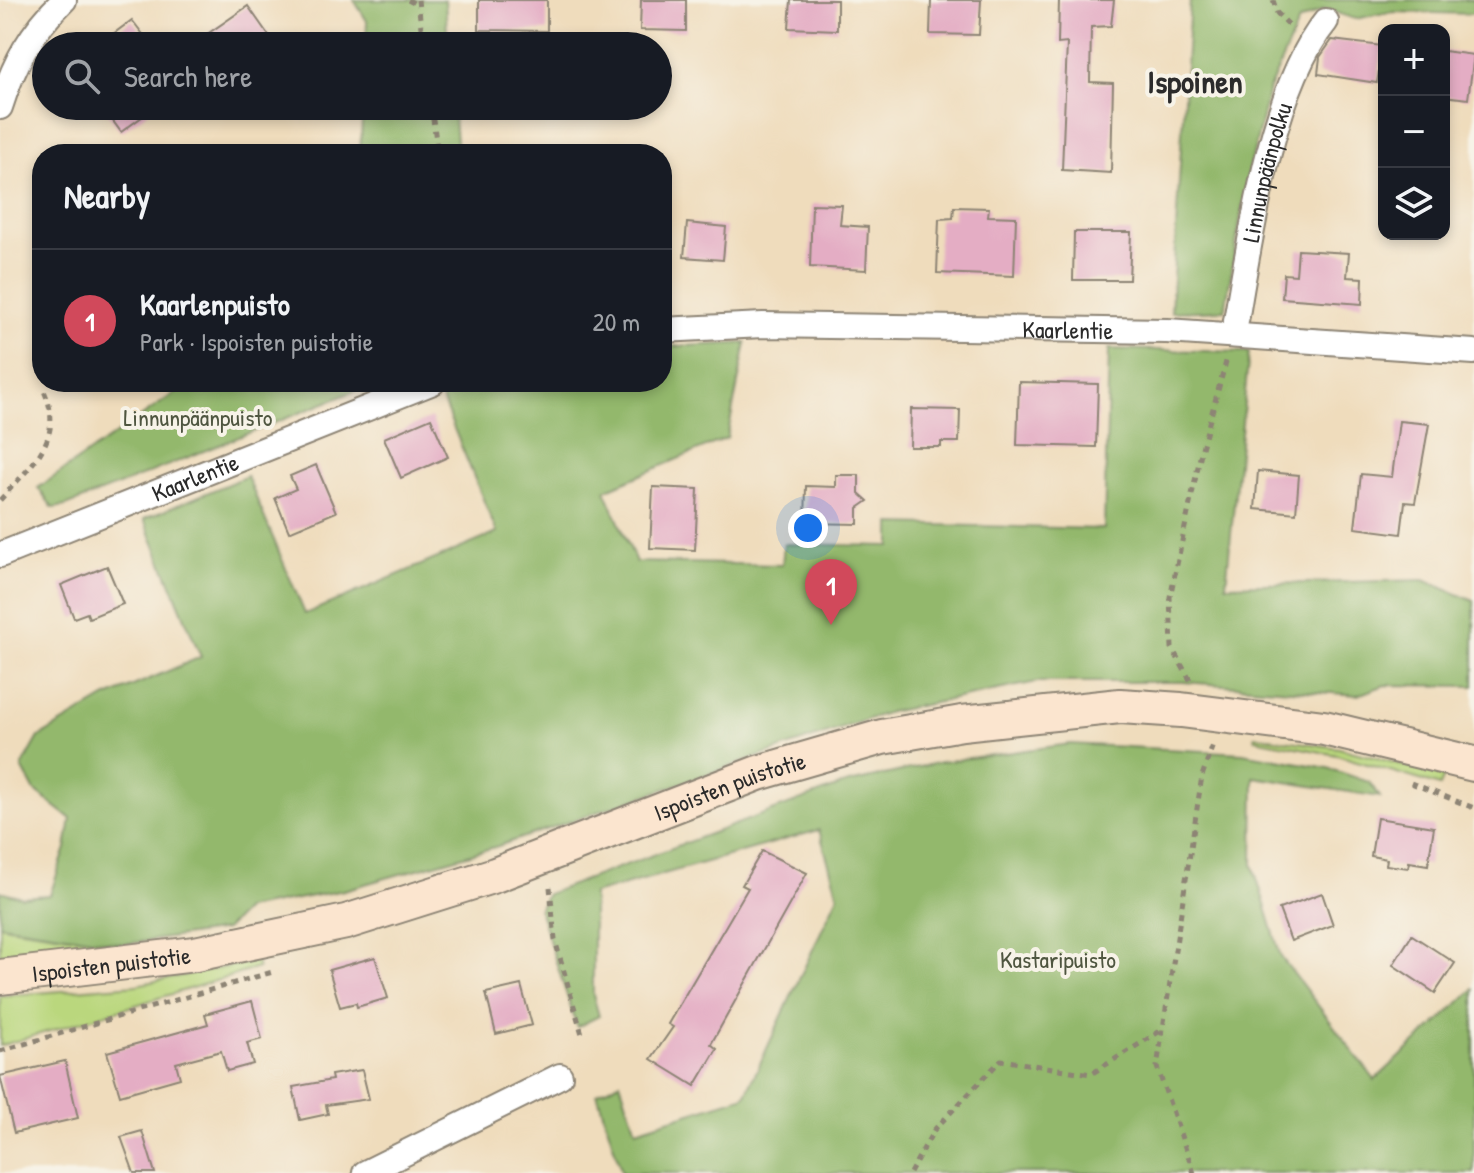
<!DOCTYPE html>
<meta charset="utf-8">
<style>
:root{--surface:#171b24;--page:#242831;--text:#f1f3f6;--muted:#9ea1a6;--line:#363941;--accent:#d1495b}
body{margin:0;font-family:"Patrick Hand",sans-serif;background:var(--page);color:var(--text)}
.controls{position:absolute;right:24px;top:24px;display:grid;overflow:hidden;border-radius:16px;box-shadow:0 4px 12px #0003}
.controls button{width:72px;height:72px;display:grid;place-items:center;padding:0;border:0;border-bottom:2px solid var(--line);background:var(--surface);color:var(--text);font:40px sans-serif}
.you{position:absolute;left:808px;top:528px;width:28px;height:28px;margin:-20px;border:6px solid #fff;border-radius:50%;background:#1a73e8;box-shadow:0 0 0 12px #1a73e833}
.badge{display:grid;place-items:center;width:52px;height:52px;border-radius:50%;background:var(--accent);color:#fff;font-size:26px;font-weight:700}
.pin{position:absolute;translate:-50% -66px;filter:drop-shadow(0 2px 4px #0008)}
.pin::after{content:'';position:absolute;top:42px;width:28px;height:24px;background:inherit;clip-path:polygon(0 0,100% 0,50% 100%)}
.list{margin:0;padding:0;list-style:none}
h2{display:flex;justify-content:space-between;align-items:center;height:104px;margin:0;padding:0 32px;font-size:34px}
h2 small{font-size:26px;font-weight:400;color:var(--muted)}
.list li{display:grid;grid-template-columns:52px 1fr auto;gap:24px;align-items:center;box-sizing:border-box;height:144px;padding:0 32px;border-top:2px solid var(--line)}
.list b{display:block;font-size:30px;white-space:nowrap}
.list p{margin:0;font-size:26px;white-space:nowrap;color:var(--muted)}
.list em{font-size:26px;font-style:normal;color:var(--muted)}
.icon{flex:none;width:44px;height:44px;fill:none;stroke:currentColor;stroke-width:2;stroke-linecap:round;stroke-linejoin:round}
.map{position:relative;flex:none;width:1474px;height:1173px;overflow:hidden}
.search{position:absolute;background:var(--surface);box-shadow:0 4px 12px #0003;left:32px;top:32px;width:640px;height:88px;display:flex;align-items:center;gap:20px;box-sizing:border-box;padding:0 28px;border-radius:44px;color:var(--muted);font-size:30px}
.panel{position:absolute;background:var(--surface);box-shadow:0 4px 12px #0003;left:32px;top:144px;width:640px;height:248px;border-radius:32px}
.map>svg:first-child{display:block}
.green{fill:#bad77d;stroke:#728154;stroke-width:2}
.forest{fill:#93b86c;stroke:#5f724c;stroke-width:2}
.building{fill:#e4adc4}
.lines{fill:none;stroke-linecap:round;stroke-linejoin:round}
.minor-casing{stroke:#8d8474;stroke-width:28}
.secondary-casing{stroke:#8d8474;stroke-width:38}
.path{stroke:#8d8474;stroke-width:5;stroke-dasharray:6 6;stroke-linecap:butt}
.minor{stroke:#fff;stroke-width:24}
.secondary{stroke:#fbe5cf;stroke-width:34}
.labels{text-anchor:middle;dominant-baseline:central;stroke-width:8;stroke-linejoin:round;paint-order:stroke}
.street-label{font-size:24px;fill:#2b2b2b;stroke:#f7f3e8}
.park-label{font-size:24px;fill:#4f5640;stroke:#f7f3e8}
.district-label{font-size:32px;font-weight:bold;fill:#2b2b2b;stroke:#f7f3e8}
</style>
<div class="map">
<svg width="1474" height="1173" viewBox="0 0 1474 1173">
<rect width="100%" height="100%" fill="#f7f3e8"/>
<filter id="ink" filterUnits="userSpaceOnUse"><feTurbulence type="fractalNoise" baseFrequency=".0125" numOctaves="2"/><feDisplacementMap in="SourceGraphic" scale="16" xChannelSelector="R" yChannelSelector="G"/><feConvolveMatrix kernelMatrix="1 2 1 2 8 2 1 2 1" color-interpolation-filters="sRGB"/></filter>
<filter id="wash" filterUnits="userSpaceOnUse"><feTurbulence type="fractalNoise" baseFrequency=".006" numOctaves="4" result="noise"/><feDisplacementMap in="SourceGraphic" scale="32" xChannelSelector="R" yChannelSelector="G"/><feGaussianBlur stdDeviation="1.8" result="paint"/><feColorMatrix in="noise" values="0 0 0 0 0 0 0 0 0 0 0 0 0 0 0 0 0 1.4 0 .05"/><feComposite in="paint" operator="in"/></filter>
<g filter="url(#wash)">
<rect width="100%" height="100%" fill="#efdcbc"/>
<g class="green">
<path d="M1255,736L1339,748L1444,776L1440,786L1337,755L1255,739Z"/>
<path d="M0,925L8,927L125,944L0,957Z"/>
<path d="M256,961L258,968L0,1046V996L136,985Z"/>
</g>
<g class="forest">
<path d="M354,0H445L448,46H366L367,21Z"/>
<path d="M1190,0H1474V14L1390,12L1355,19L1325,9L1299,21L1269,89L1247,180L1225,310L1171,312Z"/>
<path d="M363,106H453L457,154H360Z"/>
<path d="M746,343L727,438L605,490L636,562L782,565L784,544L891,546V524L1104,529L1109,349L1249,352L1226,585L1424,580L1474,601V686L1385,685L1358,695L1183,682H1037L889,712L495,847L344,890L246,909L225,930L125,944L0,925V891L22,897L50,895L66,848L71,819L34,790L22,767L39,737L105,698L201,657L144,519L247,476L305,614L497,533L441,397L482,382H662V347Z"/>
<path d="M191,382H377L66,506L53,508L38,488Z"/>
<path d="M1070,744L1243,753L1328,768L1369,782L1380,797L1254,777L1253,865L1281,957L1375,1080L1474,989V1173H622L597,1093L620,1082L636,1130L745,1096L838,895L819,830L593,894V995L599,1016L577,1027L539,909L547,894L845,784L941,762Z"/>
</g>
<g id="blocks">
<g class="building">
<path d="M479,0H547V31L479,30Z"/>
<path d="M641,0H686V31L640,30Z"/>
<path d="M791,0H837V30L789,28Z"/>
<path d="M931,0H981L979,35L930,34Z"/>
<path d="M1059,0H1114L1111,26L1091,27L1090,82L1113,83L1111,173L1062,170L1067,43L1058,44Z"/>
<path d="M248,6L276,46H190Z"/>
<path d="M132,20L152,46H97Z"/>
<path d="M1332,40L1383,46L1377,83L1318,74L1320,57Z"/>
<path d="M1444,51L1474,55L1468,99L1444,96Z"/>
<path d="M102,106H157L121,132Z"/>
<path d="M812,204L842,205L840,225L868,227L866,270L810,267Z"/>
<path d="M954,207L989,208L988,216L1016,217L1014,276L937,273L939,219L953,218Z"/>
<path d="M687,223L726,227L723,260L684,257Z"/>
<path d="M1074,232H1131L1129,280H1073Z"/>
<path d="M1298,250L1349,253L1347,277L1363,278L1362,304L1282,298L1284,274L1296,275Z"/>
<path d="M1019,382L1098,384L1096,447L1017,445Z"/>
<path d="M911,409L960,410L959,442H941V447H910Z"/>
<path d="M431,418L448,457L401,478L384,438Z"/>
<path d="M1399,421L1429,424L1415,503L1405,502L1401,534L1355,528L1361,474L1392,477Z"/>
<path d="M316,465L336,512L289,532L275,498L296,489L290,476Z"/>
<path d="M1258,471L1299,475L1296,513L1255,509Z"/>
<path d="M836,475H859V493L868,501L858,508V524L805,523L806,486L836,487Z"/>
<path d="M653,487L698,489L695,550L650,548Z"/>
<path d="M107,566L123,604L89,618L87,613L74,618L61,585Z"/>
<path d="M1377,818L1434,827L1428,865L1409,862L1408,868L1386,865L1387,859L1371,856Z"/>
<path d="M762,851L807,873L711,1044L717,1049L695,1086L651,1059L673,1027L668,1024L748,888L742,885Z"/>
<path d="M1322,893L1333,925L1291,941L1279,909Z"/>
<path d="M1412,935L1455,963L1435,993L1393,965Z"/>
<path d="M375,957L388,998L357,1007L356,1003L340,1007L329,970Z"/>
<path d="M521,985L532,1025L496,1034L486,993Z"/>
<path d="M252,1001L262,1039L247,1043L253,1064L227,1071L221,1051L176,1063L180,1078L120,1095L107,1052L208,1024L205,1014Z"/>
<path d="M65,1061L78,1118L14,1133L0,1076Z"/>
<path d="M362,1070L369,1099L326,1105L328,1114L300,1120L293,1087L332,1080L331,1075Z"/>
<path d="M142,1131L155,1173H134L121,1137Z"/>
</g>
</g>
</g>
<g filter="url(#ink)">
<use href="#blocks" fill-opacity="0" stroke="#8d8474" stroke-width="2"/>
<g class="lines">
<g class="minor-casing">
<g id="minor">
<path d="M0,107C14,63 31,32 64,0"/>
<path id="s1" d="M662,330L763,325L1167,331L1474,352"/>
<path id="s2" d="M1234,333C1249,246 1270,89 1326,21"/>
<path id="s3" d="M0,555L433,382"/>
<path d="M365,1173L560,1076"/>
</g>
</g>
<g class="secondary-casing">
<g id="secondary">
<path id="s4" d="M0,977L195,954L346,922L495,875L758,773L882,737L962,723L1120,706L1181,710L1324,728L1474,764"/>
</g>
</g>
<g class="path">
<path d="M408,0L417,5"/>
<path d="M418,0L423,46"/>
<path d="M1273,0L1277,13L1293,29"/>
<path d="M431,106L438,154"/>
<path d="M0,500C31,465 67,438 43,389"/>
<path d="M1190,680L1172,648L1170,597L1202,448L1227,358"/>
<path d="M1411,783L1474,808"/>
<path d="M550,887L555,940L582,1034"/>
<path d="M0,1051L276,971"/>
<path d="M910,1173L934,1130L1001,1060L1091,1074L1162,1030"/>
<path d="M1194,1173L1157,1067L1202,776L1214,742"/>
</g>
<use href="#minor" class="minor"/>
<use href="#secondary" class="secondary"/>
</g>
</g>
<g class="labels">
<g class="street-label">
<text stroke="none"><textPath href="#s2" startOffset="164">Linnunpäänpolku</textPath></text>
<text stroke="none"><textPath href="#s1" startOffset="406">Kaarlentie</textPath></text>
<text stroke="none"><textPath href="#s3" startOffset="210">Kaarlentie</textPath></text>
<text stroke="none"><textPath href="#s4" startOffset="758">Ispoisten puistotie</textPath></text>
<text stroke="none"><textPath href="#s4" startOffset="112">Ispoisten puistotie</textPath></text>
</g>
<g class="park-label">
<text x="198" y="417">Linnunpäänpuisto</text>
<text x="1058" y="959">Kastaripuisto</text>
</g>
<g class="district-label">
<text x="1195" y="81">Ispoinen</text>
</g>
</g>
</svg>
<div class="controls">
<button>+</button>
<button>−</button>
<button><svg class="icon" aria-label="layers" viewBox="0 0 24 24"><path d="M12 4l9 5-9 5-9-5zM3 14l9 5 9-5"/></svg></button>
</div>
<div class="you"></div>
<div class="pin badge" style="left:831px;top:625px">1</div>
<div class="search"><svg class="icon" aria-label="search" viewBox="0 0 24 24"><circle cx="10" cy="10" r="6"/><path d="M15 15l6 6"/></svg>Search here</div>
<section class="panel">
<h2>Nearby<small></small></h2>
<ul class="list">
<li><span class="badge">1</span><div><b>Kaarlenpuisto</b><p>Park · Ispoisten puistotie</p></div><em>20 m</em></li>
</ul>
</section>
</div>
